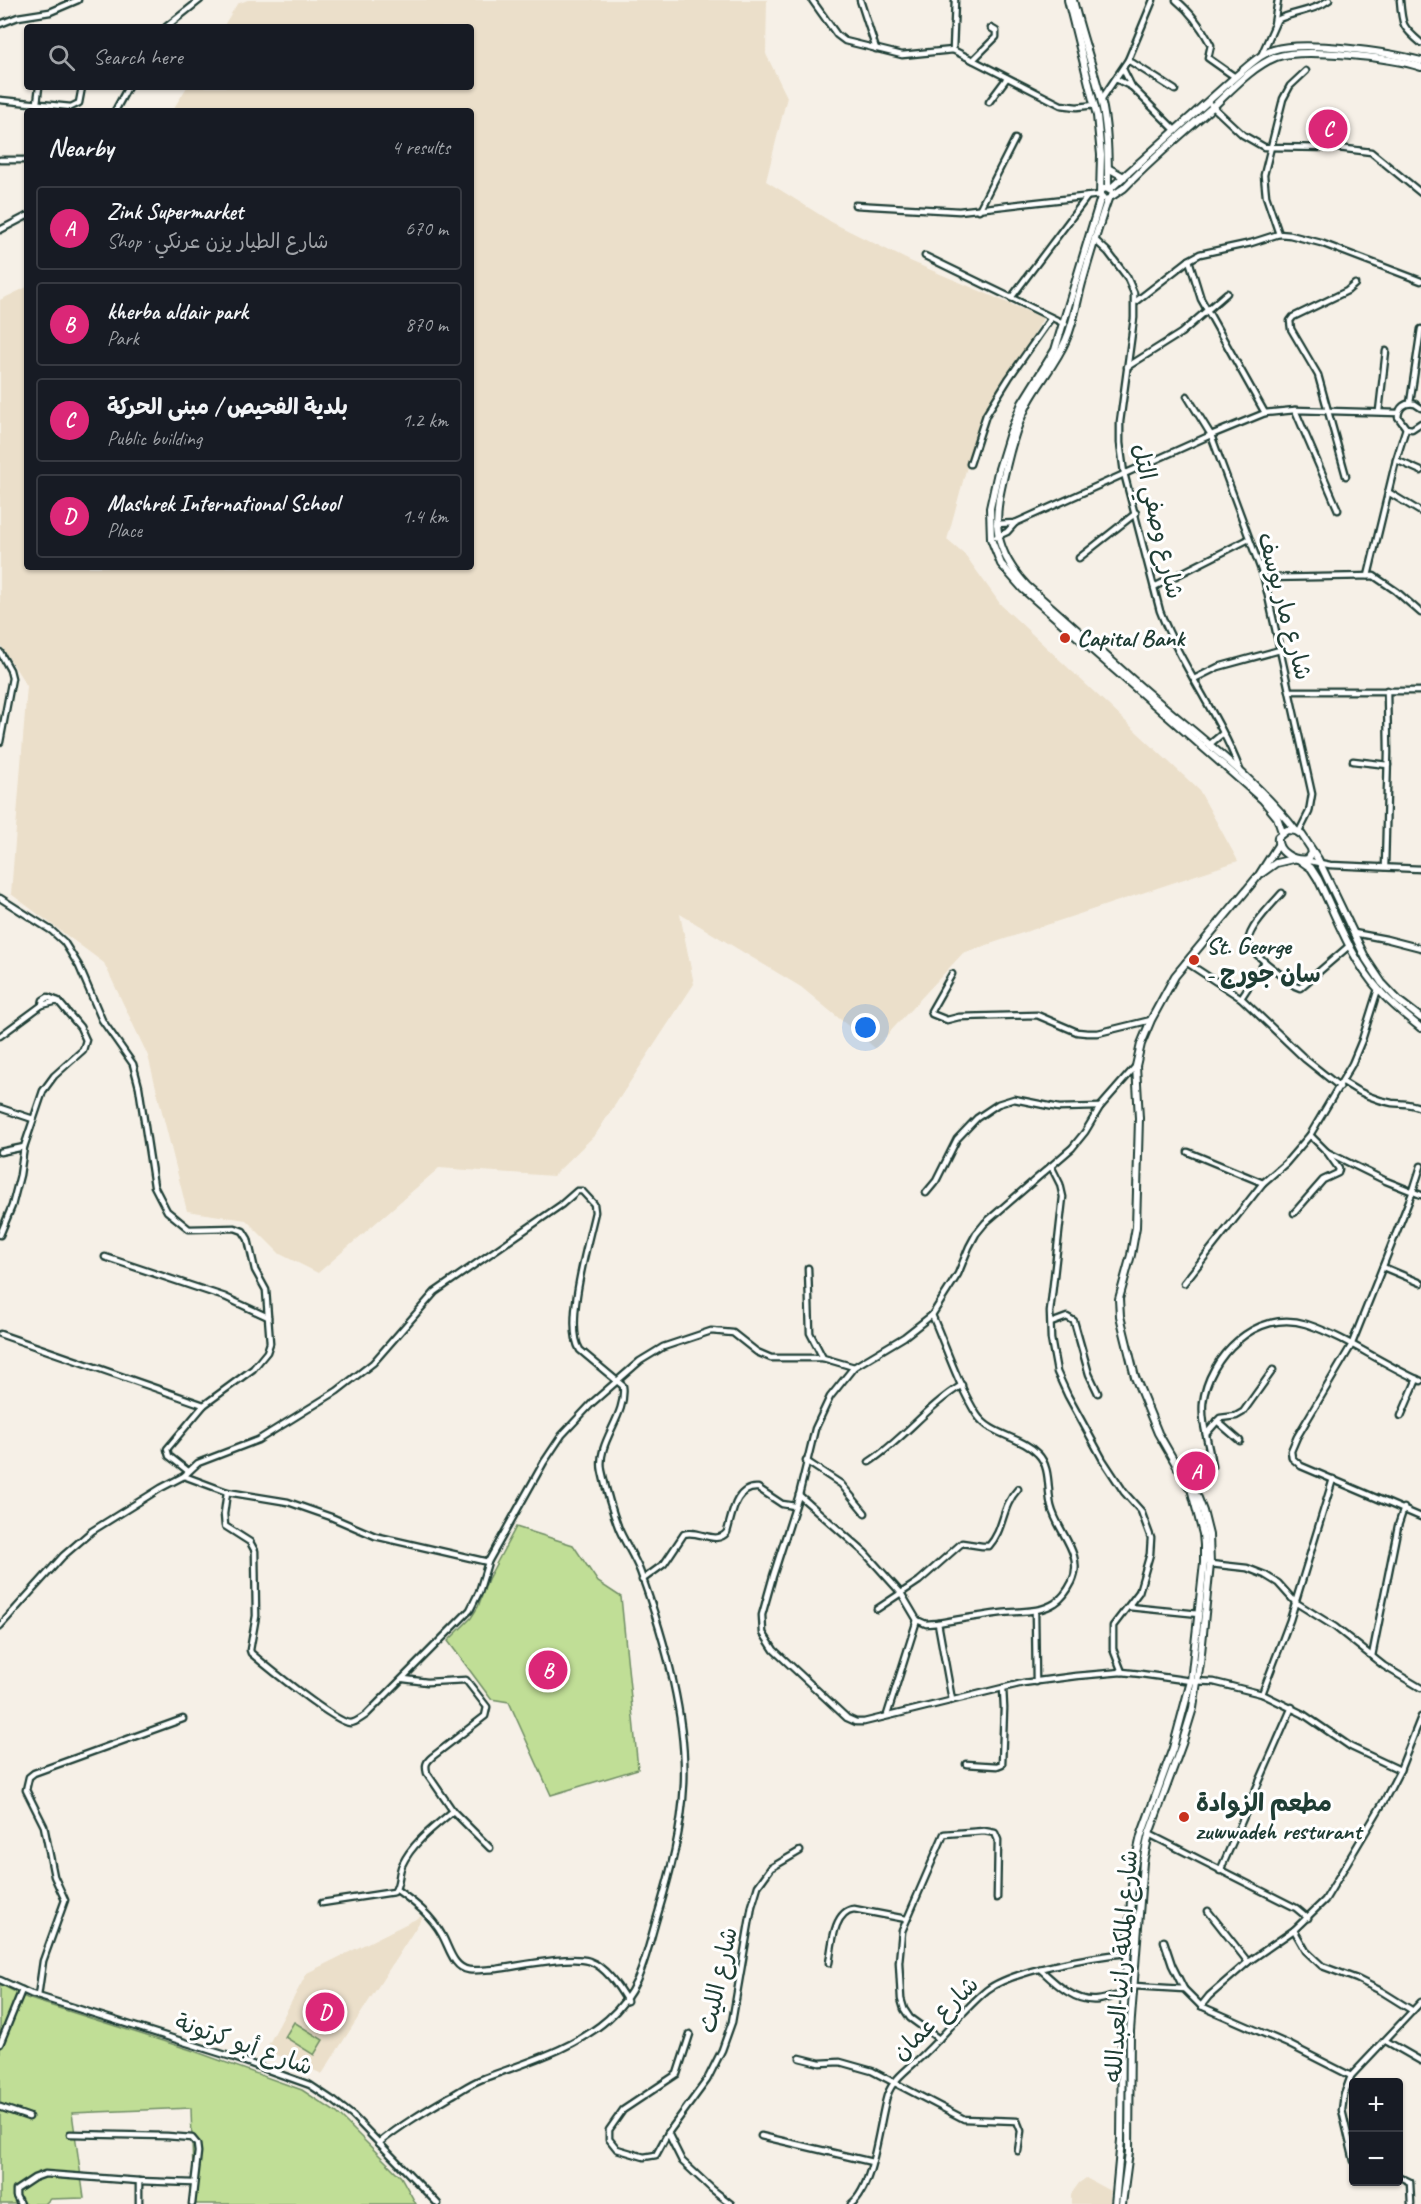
<!DOCTYPE html>
<meta charset="utf-8">
<style>
:root{--surface:#171b24;--page:#242831;--text:#f1f3f6;--muted:#9ea1a6;--line:#363941;--accent:#db2777}
body{margin:0;font-family:Caveat,"Playpen Sans Arabic",sans-serif;background:var(--page);color:var(--text)}
.controls{position:absolute;right:18px;bottom:18px;display:grid;overflow:hidden;border-radius:6px;box-shadow:0 2px 4px #0004}
.controls button{width:54px;height:54px;display:grid;place-items:center;padding:0;border:0;border-bottom:2px solid var(--line);background:var(--surface);color:var(--text);font:30px sans-serif}
.you{position:absolute;left:866px;top:1028px;width:21px;height:21px;margin:-15px;border:4px solid #fff;border-radius:50%;background:#1a73e8;box-shadow:0 0 0 9px #1a73e833}
.badge{display:grid;place-items:center;width:39px;height:39px;border-radius:50%;background:var(--accent);color:#fff;font-size:20px;font-weight:700}
.pin{position:absolute;translate:-50% -50%;border:3px solid #fff;box-shadow:0 2px 6px #0006}
.list{margin:0;padding:0;list-style:none}
h2{display:flex;justify-content:space-between;align-items:center;height:78px;margin:0;padding:0 24px;font-size:26px}
h2 small{font-size:20px;font-weight:400;color:var(--muted)}
.list li{display:grid;grid-template-columns:39px 1fr auto;gap:18px;align-items:center;box-sizing:border-box;height:84px;margin:0 12px 12px;padding:0 12px;border:2px solid var(--line);border-radius:6px}
.list b{display:block;font-size:22px;white-space:nowrap}
.list p{margin:0;font-size:20px;white-space:nowrap;color:var(--muted)}
.list em{font-size:20px;font-style:normal;color:var(--muted)}
.icon{flex:none;width:33px;height:33px;fill:none;stroke:currentColor;stroke-width:2;stroke-linecap:round;stroke-linejoin:round}
.map{position:relative;flex:none;width:1421px;height:2204px;overflow:hidden}
.search{position:absolute;background:var(--surface);box-shadow:0 2px 4px #0004;left:24px;top:24px;width:450px;height:66px;display:flex;align-items:center;gap:15px;box-sizing:border-box;padding:0 21px;border-radius:6px;color:var(--muted);font-size:22px}
.panel{position:absolute;background:var(--surface);box-shadow:0 2px 4px #0004;left:24px;top:108px;width:450px;height:462px;border-radius:6px}
.map>svg:first-child{display:block}
.built{fill:#ebdfca}
.green{fill:#c0de96;stroke:#708e65;stroke-width:1.5}
.lines{fill:none;stroke-linecap:round;stroke-linejoin:round}
.street-casing{stroke:#1f3d34;stroke-width:9}
.secondary-casing{stroke:#1f3d34;stroke-width:10}
.street{stroke:#fff;stroke-width:4.5}
.secondary{stroke:#fff;stroke-width:6}
.poi-dot{fill:#c8321e;stroke:#fff;stroke-width:2}
.labels{text-anchor:middle;dominant-baseline:central;stroke-width:6;stroke-linejoin:round;paint-order:stroke}
.street-label{font-size:24px;fill:#1f3d34;stroke:#fff}
.poi-label{font-size:24px;font-weight:bold;fill:#1f3d34;stroke:#fff;text-anchor:start}
</style>
<div class="map">
<svg width="1421" height="2204" viewBox="0 0 1421 2204">
<rect width="100%" height="100%" fill="#f6f0e7"/>
<filter id="ink" filterUnits="userSpaceOnUse"><feTurbulence type="fractalNoise" baseFrequency=".0167" numOctaves="2"/><feDisplacementMap in="SourceGraphic" scale="12" xChannelSelector="R" yChannelSelector="G"/><feConvolveMatrix kernelMatrix="1 2 1 2 8 2 1 2 1" color-interpolation-filters="sRGB"/></filter>
<g filter="url(#ink)">
<g class="built">
<path d="M248,0H767L766,54L787,97L766,181L833,223L910,261L1043,318L996,403L978,426L947,540L966,556L1001,605L1199,790L1238,861L963,953L875,1048L801,987L680,914L694,984L596,1134L553,1176L439,1168L318,1273L280,1254L246,1220L187,1211L148,1056L104,963L11,894L27,686L0,644V300L27,287V567H471V111H172L187,87H471V27H223L237,4Z"/>
<path d="M424,1915L322,2074L294,2061L265,2051L307,1973Z"/>
<path d="M1086,2178L1110,2191V2204H1071V2194L1079,2183Z"/>
</g>
<g class="green">
<path d="M516,1527L573,1545L598,1582L621,1597L638,1769L551,1795L509,1702L491,1699L448,1641L471,1618L478,1607L488,1579Z"/>
<path d="M0,1984L27,1998L191,2050L302,2090L337,2113L401,2177L416,2204H194L191,2108L72,2113L84,2198L50,2199L45,2204H0Z"/>
<path d="M294,2022L323,2040L314,2055L285,2037Z"/>
</g>
<g class="lines">
<g class="street-casing">
<g id="street">
<path d="M812,0L837,35L845,41L902,55L953,50L1061,105L1077,107L1095,105"/>
<path d="M860,0L876,49"/>
<path d="M1176,0C1191,12 1202,28 1211,45L1208,58L1235,77"/>
<path d="M1400,0C1402,25 1402,27 1421,43"/>
<path d="M0,24L18,17L50,12L78,0"/>
<path d="M1274,24L1278,0"/>
<path d="M166,27L200,0"/>
<path d="M953,50L955,0"/>
<path d="M1261,56L1277,20C1294,11 1313,12 1329,0"/>
<path d="M973,60L996,37V31L991,28"/>
<path d="M1128,60L1175,90"/>
<path d="M1123,69L1132,87L1176,131"/>
<path d="M1116,79L1132,87"/>
<path d="M0,100L71,107L79,103L82,87"/>
<path d="M1101,100L1128,60L1153,0"/>
<path d="M989,102L1007,78"/>
<path d="M37,103L39,87"/>
<path d="M1211,105L1243,135L1264,147L1338,148L1371,152L1421,193"/>
<path d="M115,111L128,87"/>
<path d="M0,160H27"/>
<path d="M855,205L959,211L1100,195"/>
<path d="M979,210L1015,139"/>
<path d="M0,230L27,216"/>
<path d="M1279,234L1266,196L1264,175L1283,99L1290,86L1306,71"/>
<path d="M1094,239L1108,252L1127,277L1134,293V318L1120,422V443L1124,473L1160,611C1181,666 1219,715 1240,770"/>
<path d="M925,256L1065,324"/>
<path d="M1189,260L1201,299L1265,413"/>
<path d="M1011,298L1087,197"/>
<path d="M1135,302L1189,260L1200,254L1251,243L1279,234L1290,235L1321,243L1421,281"/>
<path d="M1127,367L1181,333L1227,293"/>
<path d="M1187,396L1211,435L1264,578L1312,794L1309,812L1299,832"/>
<path d="M1410,403L1421,329"/>
<path d="M1421,408L1415,404C1405,402 1399,407 1398,417L1406,428L1412,429L1421,423"/>
<path d="M1295,410L1338,510"/>
<path d="M1379,411L1386,351"/>
<path d="M1396,460L1421,471"/>
<path d="M970,464L986,415L1009,378L1051,318"/>
<path d="M1346,476L1318,375L1291,329L1290,321L1293,317L1347,291L1355,284"/>
<path d="M1388,492L1421,512"/>
<path d="M996,524L1015,523L1211,435L1265,413L1295,410L1398,413"/>
<path d="M996,537L1007,532L1015,523"/>
<path d="M1079,558L1136,513"/>
<path d="M1368,576L1396,460L1406,428"/>
<path d="M1264,578L1374,576L1396,591L1421,613"/>
<path d="M1154,587L1249,539"/>
<path d="M0,652L10,670L12,678L0,742"/>
<path d="M1194,679L1218,667L1280,650"/>
<path d="M1290,691H1421"/>
<path d="M1210,744L1222,734"/>
<path d="M1353,761L1388,765"/>
<path d="M1304,860L1330,865L1421,869"/>
<path d="M1385,867L1388,753L1387,690"/>
<path d="M0,898L52,931L64,942L79,966L102,1020L133,1064L139,1087L154,1186L167,1211L189,1229L235,1228L243,1231L248,1239L255,1270L266,1290L270,1343L267,1352L253,1369L204,1405"/>
<path d="M1354,933L1386,939L1421,948"/>
<path d="M1186,962L1241,998L1305,1059L1340,1087"/>
<path d="M1265,962C1260,957 1251,951 1249,944C1244,932 1274,902 1282,893"/>
<path d="M952,974L931,1011L932,1014L947,1020L959,1017L1037,1015L1077,1032L1087,1033H1098L1151,1020"/>
<path d="M1241,998L1265,962L1295,986L1300,988L1350,945"/>
<path d="M42,1005L43,1000L48,997L58,1001"/>
<path d="M0,1036L42,1005L58,1001L80,1027L86,1040L83,1050L54,1076L43,1091L24,1147L20,1175L12,1206L0,1235"/>
<path d="M1136,1066L1100,1107L1085,1132L1072,1148L985,1223L976,1234L969,1247L958,1274L932,1315L904,1337L854,1367L830,1397L815,1429L799,1495L773,1576L762,1615L763,1633L774,1650L847,1718L856,1722H864L1023,1683L1076,1676L1122,1672L1141,1674L1191,1681L1214,1682L1262,1694L1303,1714L1351,1747L1400,1770"/>
<path d="M1343,1082C1358,1092 1374,1100 1392,1103C1402,1104 1411,1103 1421,1108"/>
<path d="M0,1108L33,1119"/>
<path d="M1310,1135L1327,1152L1386,1181L1421,1195"/>
<path d="M0,1152L24,1147"/>
<path d="M1188,1152L1263,1183"/>
<path d="M1051,1166L1060,1184L1063,1197L1050,1312L1051,1339L1057,1372L1068,1396L1103,1460L1124,1492L1141,1511L1151,1538L1150,1554L1139,1592L1113,1626V1649L1122,1672"/>
<path d="M1421,1166L1413,1191L1351,1346L1297,1437L1291,1451L1292,1458L1301,1466L1421,1517"/>
<path d="M926,1193L936,1181L957,1139L977,1118L998,1104L1014,1099L1059,1108L1100,1107"/>
<path d="M1294,1213L1323,1180L1338,1173L1339,1169L1327,1152"/>
<path d="M105,1257L225,1297L268,1317"/>
<path d="M1383,1267L1421,1283"/>
<path d="M808,1268L810,1333L823,1358L854,1367"/>
<path d="M1184,1283L1263,1183L1286,1163L1310,1135L1352,1064L1362,1040L1378,989"/>
<path d="M932,1315C945,1345 960,1389 977,1415C991,1436 1021,1436 1038,1454C1051,1467 1047,1489 1051,1506C1057,1532 1085,1554 1072,1582C1068,1590 1063,1598 1055,1603C1040,1613 1019,1611 1002,1613C980,1616 959,1619 938,1623"/>
<path d="M1051,1323L1067,1317L1074,1321L1089,1374L1098,1393"/>
<path d="M0,1334L204,1405L167,1449L169,1456L188,1471"/>
<path d="M1401,1416L1417,1379"/>
<path d="M1217,1421L1240,1441"/>
<path d="M1206,1434L1220,1418L1236,1416L1243,1412L1273,1370"/>
<path d="M806,1461L841,1484L865,1513"/>
<path d="M869,1462C904,1439 926,1407 962,1385"/>
<path d="M184,1476L227,1492L288,1502L331,1517L375,1536L488,1562"/>
<path d="M1189,1487L1207,1476L1212,1467C1210,1446 1201,1425 1203,1403C1208,1357 1257,1308 1306,1324C1346,1337 1382,1364 1421,1381"/>
<path d="M227,1492L224,1514L225,1526L250,1542L255,1551L256,1616L250,1650L251,1653C265,1665 336,1723 350,1723C356,1723 361,1718 366,1715L470,1610L479,1592L488,1562L544,1462L562,1435L593,1402L640,1361L663,1347L711,1331L733,1333L757,1352L771,1358H823"/>
<path d="M799,1495L865,1553L901,1593L917,1620L926,1624L938,1623L952,1700"/>
<path d="M1210,1564L1247,1568L1265,1575L1278,1583L1295,1602L1335,1627L1384,1666L1421,1688"/>
<path d="M642,1580L664,1564L684,1534C698,1529 716,1546 727,1532C732,1516 735,1486 758,1488L782,1504L795,1506"/>
<path d="M1129,1607L1199,1614"/>
<path d="M877,1609L919,1581L962,1543L982,1546H989C1005,1528 1001,1507 1018,1489"/>
<path d="M1035,1611L1036,1682"/>
<path d="M0,1626L63,1556L92,1531L161,1488L184,1476L198,1463L258,1440L337,1391L373,1363L435,1292L561,1205L577,1191H582L594,1204L595,1212C588,1243 564,1325 580,1350L623,1386C627,1417 596,1441 602,1471C606,1490 612,1511 619,1529C625,1543 634,1556 640,1571C663,1634 687,1717 684,1784C682,1829 670,1874 657,1917C645,1957 641,1990 608,2019C573,2050 524,2063 482,2079C471,2083 460,2091 449,2097C425,2111 401,2125 379,2143"/>
<path d="M1372,1656L1398,1526L1404,1508"/>
<path d="M404,1679L427,1682L466,1680L487,1707L485,1716L432,1757C426,1762 425,1765 427,1773L453,1811L490,1848"/>
<path d="M1262,1694L1290,1620L1333,1479"/>
<path d="M887,1715L917,1620"/>
<path d="M966,1764L997,1766L1002,1764L1004,1708L1003,1688"/>
<path d="M1149,1834L1296,1908L1308,1918"/>
<path d="M1220,1871L1292,1707"/>
<path d="M397,1890C415,1903 431,1915 442,1935C449,1947 453,1968 469,1970C478,1971 488,1969 497,1969C519,1966 570,1955 589,1961C606,1967 618,1986 627,2001"/>
<path d="M322,1903L394,1892C400,1885 398,1874 402,1865C412,1843 435,1826 453,1811"/>
<path d="M1208,1911L1248,1962"/>
<path d="M1294,1930L1306,1951L1322,1966L1357,1979L1381,1991L1413,2011"/>
<path d="M1164,1941L1172,1965L1184,1989"/>
<path d="M829,1963C832,1947 833,1911 854,1909L906,1919"/>
<path d="M1040,1969C1055,1983 1075,2003 1098,2000C1106,1999 1114,1996 1122,1994"/>
<path d="M0,1980L31,1994L232,2057L310,2085L334,2101L353,2116L438,2204"/>
<path d="M1134,1986L1184,1989L1201,2006L1288,2044L1351,2076"/>
<path d="M38,1996L43,1961L65,1900L54,1876L44,1826L26,1790L29,1777L34,1773L183,1719"/>
<path d="M1201,2006L1209,1996L1248,1962L1294,1930L1325,1900L1384,1801L1400,1770L1421,1717"/>
<path d="M939,2039L910,2018L904,2009L901,1999L899,1962L902,1931L944,1834L984,1831L995,1833L998,1840L997,1898"/>
<path d="M1386,2041L1421,2061"/>
<path d="M0,2044L22,1990"/>
<path d="M800,2058L820,2063L840,2062L872,2071L964,2119L1017,2121L1021,2131L1018,2151"/>
<path d="M0,2107L29,2117"/>
<path d="M668,2133L656,2155L644,2157L617,2149L609,2139V2130L623,2110L677,2074L690,2034"/>
<path d="M70,2134L167,2136L192,2138L197,2144L198,2152L192,2204"/>
<path d="M761,2136L872,2162"/>
<path d="M1354,2161L1342,2110L1344,2095L1351,2076L1421,2002"/>
<path d="M1398,2176L1410,2182L1411,2204"/>
<path d="M139,2181V2204"/>
<path d="M20,2204L16,2196V2190L34,2178L45,2174L139,2181L193,2183"/>
<path d="M731,2204L712,2189L682,2161L668,2133L707,2080L722,2050L732,2022L752,1906L758,1886L771,1868L800,1851"/>
<path d="M851,2204C874,2187 879,2123 887,2096C893,2077 913,2066 926,2052C947,2032 965,2008 987,1990C1013,1970 1095,1956 1129,1953"/>
</g>
</g>
<g class="secondary-casing">
<g id="secondary">
<path d="M1068,0L1097,116L1101,155L1100,195L1103,198"/>
<path d="M1073,0C1081,34 1093,66 1101,99C1108,128 1108,159 1108,188"/>
<path d="M1108,168L1124,177"/>
<path d="M1110,189L1235,77C1247,67 1259,55 1273,50C1303,40 1389,52 1421,61"/>
<path d="M1101,190L1106,188L1111,191"/>
<path d="M1112,196L1124,188C1153,158 1184,132 1215,105C1233,88 1253,66 1276,57C1303,47 1393,58 1421,67"/>
<path d="M1101,197L1055,350L1022,403L1010,433L998,472L990,508L991,539L1001,564L1023,589L1263,800L1277,817L1282,832"/>
<path d="M1108,199C1098,227 1090,255 1082,283C1077,301 1074,322 1066,340C1056,363 1040,381 1028,403C1018,422 1012,442 1007,463C994,514 988,545 1027,586C1063,617 1098,649 1134,681C1189,730 1250,772 1296,831"/>
<path d="M1311,849L1312,853L1308,859C1294,862 1276,852 1278,837L1287,830L1296,831L1302,835L1318,859L1366,959L1382,983L1399,1001L1421,1018"/>
<path d="M1301,861L1311,868L1318,879C1336,916 1351,959 1379,990C1391,1004 1406,1016 1421,1028"/>
<path d="M1262,873L1276,863L1293,859"/>
<path d="M1115,2204L1121,2140L1122,2035L1133,1871L1141,1836L1173,1748L1191,1681L1204,1563V1545L1203,1534L1192,1492"/>
<path d="M1122,2204L1129,2152L1130,2031L1143,1862L1149,1834L1182,1744L1193,1708L1200,1663L1210,1564L1209,1535L1203,1511L1198,1498L1189,1487L1158,1433L1135,1377L1120,1316L1119,1299L1131,1255L1136,1227L1139,1118L1136,1066L1141,1044L1151,1020L1175,976L1259,875L1278,845"/>
</g>
</g>
<use href="#street" class="street"/>
<use href="#secondary" class="secondary"/>
</g>
</g>
<g class="poi-dot">
<circle cx="1065" cy="638" r="6"/>
<circle cx="1194" cy="960" r="6"/>
<circle cx="1184" cy="1817" r="6"/>
</g>
<g class="labels">
<g class="street-label">
<text transform="translate(1158 521) rotate(77)">شارع وصفي التل</text>
<text transform="translate(1285 606) rotate(75)">شارع مار يوسف</text>
<text transform="translate(1121 1966) rotate(-86)">شارع الملكة رانيا العبدالله</text>
<text transform="translate(718 1980) rotate(-78)">شارع الليث</text>
<text transform="translate(935 2018) rotate(-44)">شارع عمان</text>
<text transform="translate(244 2044) rotate(19)">شارع أبو كرتونة</text>
</g>
<g class="poi-label">
<text x="1077" y="638">Capital Bank</text>
<text x="1206" y="946">St. George<tspan x="1206" dy="28">- سان جورج</tspan></text>
<text x="1196" y="1803">مطعم الزوادة<tspan x="1196" dy="28">zuwwadeh resturant</tspan></text>
</g>
</g>
</svg>
<div class="controls">
<button>+</button>
<button>−</button>
</div>
<div class="you"></div>
<div class="pin badge" style="left:1196px;top:1471px">A</div>
<div class="pin badge" style="left:548px;top:1670px">B</div>
<div class="pin badge" style="left:1328px;top:129px">C</div>
<div class="pin badge" style="left:325px;top:2012px">D</div>
<div class="search"><svg class="icon" aria-label="search" viewBox="0 0 24 24"><circle cx="10" cy="10" r="6"/><path d="M15 15l6 6"/></svg>Search here</div>
<section class="panel">
<h2>Nearby<small>4 results</small></h2>
<ul class="list">
<li><span class="badge">A</span><div><b>Zink Supermarket</b><p>Shop · شارع الطيار يزن عرنكي</p></div><em>670 m</em></li>
<li><span class="badge">B</span><div><b>kherba aldair park</b><p>Park</p></div><em>870 m</em></li>
<li><span class="badge">C</span><div><b>بلدية الفحيص / مبنى الحركة</b><p>Public building</p></div><em>1.2 km</em></li>
<li><span class="badge">D</span><div><b>Mashrek International School</b><p>Place</p></div><em>1.4 km</em></li>
</ul>
</section>
</div>
